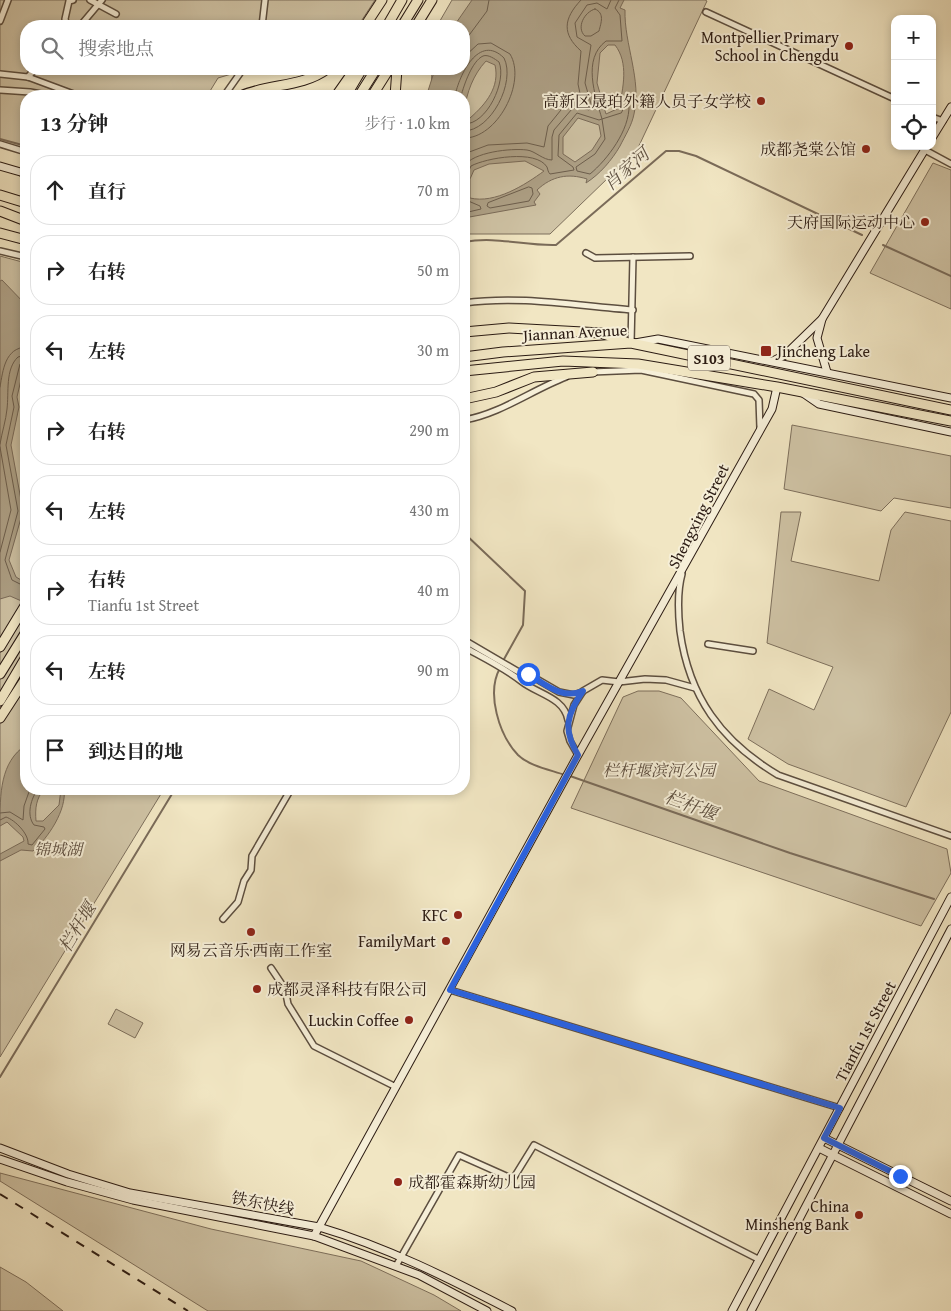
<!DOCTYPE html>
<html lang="zh">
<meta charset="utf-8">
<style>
:root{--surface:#fff;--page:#f6f6f6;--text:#222;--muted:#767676;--line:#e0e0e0}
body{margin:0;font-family:"Gentium Book Plus","Noto Serif SC",serif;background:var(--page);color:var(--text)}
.controls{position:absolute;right:15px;top:15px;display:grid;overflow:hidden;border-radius:10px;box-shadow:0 2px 8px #0003}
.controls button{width:45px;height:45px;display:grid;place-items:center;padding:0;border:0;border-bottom:1px solid var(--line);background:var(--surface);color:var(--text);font:25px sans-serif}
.stop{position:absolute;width:15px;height:15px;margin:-11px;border:4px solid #2563eb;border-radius:50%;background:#fff}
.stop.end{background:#2563eb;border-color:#fff;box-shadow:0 1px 5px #0008}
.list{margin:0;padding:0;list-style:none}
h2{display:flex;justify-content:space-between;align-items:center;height:65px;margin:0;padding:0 20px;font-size:21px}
h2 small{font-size:16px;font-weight:400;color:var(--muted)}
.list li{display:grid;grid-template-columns:32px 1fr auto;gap:15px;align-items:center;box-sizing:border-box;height:70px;margin:0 10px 10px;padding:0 10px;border:1px solid var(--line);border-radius:20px}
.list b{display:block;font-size:19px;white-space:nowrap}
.list p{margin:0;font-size:16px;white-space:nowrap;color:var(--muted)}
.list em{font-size:16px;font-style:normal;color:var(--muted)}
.icon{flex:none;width:28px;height:28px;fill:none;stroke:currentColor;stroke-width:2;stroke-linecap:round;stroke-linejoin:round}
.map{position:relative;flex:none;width:951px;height:1311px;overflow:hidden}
.search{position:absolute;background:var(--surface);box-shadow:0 2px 8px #0003;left:20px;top:20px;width:450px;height:55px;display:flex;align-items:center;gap:12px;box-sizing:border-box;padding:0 18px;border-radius:20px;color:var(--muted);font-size:19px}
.panel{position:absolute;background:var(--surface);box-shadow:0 2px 8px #0003;left:20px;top:90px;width:450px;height:705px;border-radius:20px}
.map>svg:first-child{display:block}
.green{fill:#cfc3a5;stroke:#7d6f5c}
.water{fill:#aea187;stroke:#7a6b59;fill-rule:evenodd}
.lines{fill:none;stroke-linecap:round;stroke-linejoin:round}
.shore{stroke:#6c5e4d;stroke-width:1}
.stream{stroke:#7a6b59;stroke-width:2}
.street-casing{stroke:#5c4e3f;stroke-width:8}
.secondary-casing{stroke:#2b1b13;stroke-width:9}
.highway-casing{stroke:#2b1b13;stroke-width:11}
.street{stroke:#f6efd8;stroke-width:5}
.secondary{stroke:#f6efd8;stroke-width:7}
.highway{stroke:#f1e6c3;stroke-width:9}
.rail{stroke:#2b1b13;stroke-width:2;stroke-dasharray:9 9;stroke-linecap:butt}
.route{stroke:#2563eb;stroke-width:6}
.poi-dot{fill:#8f2418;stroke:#f6efd8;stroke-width:2}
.labels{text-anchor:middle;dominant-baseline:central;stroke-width:4;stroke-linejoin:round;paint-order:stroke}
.shield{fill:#f6efd8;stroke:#685b4e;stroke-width:1}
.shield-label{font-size:15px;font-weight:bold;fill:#2b1b13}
.poi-label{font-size:16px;fill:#2b1b13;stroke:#f6efd8;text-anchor:end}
.street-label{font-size:16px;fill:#2b1b13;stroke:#f6efd8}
.park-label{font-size:16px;font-style:italic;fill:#5c4d3f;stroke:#f6efd8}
.water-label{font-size:18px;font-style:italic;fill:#5f5141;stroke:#f6efd8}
</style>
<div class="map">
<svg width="951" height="1311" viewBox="0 0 951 1311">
<rect width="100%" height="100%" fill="#f1e6c3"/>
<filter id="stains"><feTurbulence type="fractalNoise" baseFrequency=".004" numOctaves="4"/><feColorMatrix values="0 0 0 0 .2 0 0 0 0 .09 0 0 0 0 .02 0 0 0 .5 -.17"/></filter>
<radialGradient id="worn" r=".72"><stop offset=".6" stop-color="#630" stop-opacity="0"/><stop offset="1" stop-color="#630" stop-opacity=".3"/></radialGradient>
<g class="green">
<path d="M0,0H375L358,26H26V69H248L218,78L207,96H26V151L0,143Z"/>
<path d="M452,0H705L707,1L637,150L550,234H464V96H431L432,69H464V26H437Z"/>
<path d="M933,163L951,170V309L870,273Z"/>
<path d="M0,256L26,263V789H164L0,1057Z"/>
<path d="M792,425L951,456V508L894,498L881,511L784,489Z"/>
<path d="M781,512H801L791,561L879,581L891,530L905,512L951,521V712L906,807L788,764L748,739L769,689L814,710L833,667L767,643Z"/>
<path d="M638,691H659L681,698L759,781L947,849L951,873L921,926L571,808L623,697Z"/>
<path d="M116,1009L143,1023L135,1038L108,1024Z"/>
<path d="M0,1173L211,1229L361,1261L434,1295L461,1311H208L0,1181Z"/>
<path d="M0,1267L26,1282L63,1311H0Z"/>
</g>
<g class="water">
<path d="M472,0H624L620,8L625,10C624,44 642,80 634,114C632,125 625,136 620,146C612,160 600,174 586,183L587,179C568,173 552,176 537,190L540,194L534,202L536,205L464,218V118H470C486,104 500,87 495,65L486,61C473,75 467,92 464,111V96H427V94L435,69H464V26H454ZM608,45H615C629,63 623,88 619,108L606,114L597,83L600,53ZM578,118L599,125L601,136L592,150L575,162L563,154V137ZM525,161L544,171C525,185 495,204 470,198V179L474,170L489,164Z"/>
<path d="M2,280L26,305V358L17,397L19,407L11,445L23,511L9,560L16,577L26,583V603L10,596L0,599V281Z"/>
<path d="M26,745V789H44C36,799 35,808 36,821H43L59,805L61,789H64C67,810 48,838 33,851L21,850L0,861V854L24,841L23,837L7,822L0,826C0,794 0,762 26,745Z"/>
</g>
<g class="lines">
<g class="shore">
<path d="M595,9C605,13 601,23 599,31L591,36H585C576,28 584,12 595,9Z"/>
<path d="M464,42L487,11L489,0"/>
<path d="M464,57L478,44L491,43L510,54C527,82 497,139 464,138"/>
<path d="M455,96C459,75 479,33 504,58C516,82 491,131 464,131"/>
<path d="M461,96C464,85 472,61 483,56C488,54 495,59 499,62C507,81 487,125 464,124"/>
<path d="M626,104L629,105C630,130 607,160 590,174L577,171L576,167L595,154L605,139L602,119L621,113Z"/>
<path d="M464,154L488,145L527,143L544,147L548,126L565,105L581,98L578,84L581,51C562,34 563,19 581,0"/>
<path d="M464,166C473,152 511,148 527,150C535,151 543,160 552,160V137L554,130L572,109L579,107L589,110L592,107L585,83L591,45L577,37L575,23L587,5L597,3L607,9L611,0"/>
<path d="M529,187L532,188L533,194L529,201L490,208L487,206L488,203Z"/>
<path d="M464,213L481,209L480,206L466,200L465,179L471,166C486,158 536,149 547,167C548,170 548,172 550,174L574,170L573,167L558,156L559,135L577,113L599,120L602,119C595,95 582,59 606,41H622L620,15L615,8L619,0"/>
<path d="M26,361L20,364L12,396L14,407L6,445L18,511L5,560L12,580L26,587"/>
<path d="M0,387C3,370 5,348 26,347"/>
<path d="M0,444C2,432 6,420 7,409C9,393 5,369 18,357L26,355"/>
<path d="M0,447L11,510L0,552"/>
<path d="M0,813L10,812L23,820L24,806L30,789"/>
<path d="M0,820L6,817C15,820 29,834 28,844L32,845L45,829L44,827L34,825C26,815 31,798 38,789"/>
</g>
<g class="stream">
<path d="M0,139L26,146"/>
<path d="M464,242C497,236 524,246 556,245L666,151H679L696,156L862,235"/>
<path d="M883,245L951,276"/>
<path d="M464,533L525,591L523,625L503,661"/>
<path d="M500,668C486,693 499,735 518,755C529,766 551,770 565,775"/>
<path d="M570,776L790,853L934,899"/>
<path d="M0,1077L175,789"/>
</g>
<g class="street-casing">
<g id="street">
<path d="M90,0L116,14"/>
<path d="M706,12L895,99"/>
<path d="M0,21L8,0"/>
<path d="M67,26L65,19L69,1L73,0"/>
<path d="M80,26L102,0"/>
<path d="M262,26L265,0"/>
<path d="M0,74L28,77L79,96"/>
<path d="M28,77L35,69"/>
<path d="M0,90L30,92L52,96"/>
<path d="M224,96L243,69"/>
<path d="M932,117L943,121"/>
<path d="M0,144L26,152"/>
<path d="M925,150L951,164"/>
<path d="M0,251L26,257"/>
<path d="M586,253L595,258L690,256"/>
<path d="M464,303C520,295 577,306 633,310"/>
<path d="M631,343L633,257"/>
<path d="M592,372L641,370L754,394L759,400L760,428"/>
<path d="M464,420C500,414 532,390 566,377"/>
<path d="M682,574C677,592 678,612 680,631C689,697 721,741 778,775L951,836"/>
<path d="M464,640L517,671L528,674L559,692L574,695L582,692"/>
<path d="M708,644L753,651"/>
<path d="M464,647C484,658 503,667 521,681C537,694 564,697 568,720"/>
<path d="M578,755L570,741L567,731L574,705L583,691L602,680L619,682L645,679L666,680L695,688"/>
<path d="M223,919L238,902L244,881L251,870L252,856L291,789"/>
<path d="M271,968L285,989L288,1004L314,1046L396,1087"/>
<path d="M450,990L840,1108"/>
<path d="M396,1266L459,1155L513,1179L534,1145L758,1259"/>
</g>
</g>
<g class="secondary-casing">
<g id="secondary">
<path d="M932,138L951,107"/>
<path d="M0,166L24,173"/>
<path d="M822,319L817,338L827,372"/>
<path d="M635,343L658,339L951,398"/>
<path d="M773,361L785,355L822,319L927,146"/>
<path d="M803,393L819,404L951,432"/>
<path d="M824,1138L951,1201"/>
<path d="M0,1148L68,1174L130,1193L319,1227C387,1247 450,1279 512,1311"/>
<path d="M819,1148L951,1214"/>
<path d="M0,1159L67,1182L133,1200L314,1236L419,1275L487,1311"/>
<path d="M314,1236L578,755L772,409L777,387"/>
<path d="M732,1311L951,897"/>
<path d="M751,1311L951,929"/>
</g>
</g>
<g class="highway-casing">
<g id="highway">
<path d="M365,26L382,0"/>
<path d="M387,26L402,0"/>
<path d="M402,26L418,0"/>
<path d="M416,26L432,0"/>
<path d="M241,96C269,83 301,88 327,69"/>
<path d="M336,96L355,69"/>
<path d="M346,96L362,69"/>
<path d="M359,96L376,69"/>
<path d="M372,96L389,69"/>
<path d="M395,96L397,69"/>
<path d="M24,173L26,174"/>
<path d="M0,195L26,203"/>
<path d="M0,211L26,221"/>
<path d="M0,233L26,240"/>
<path d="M464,332L509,328L601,333L626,342"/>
<path d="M464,357L503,352L631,343L951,410"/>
<path d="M464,371L563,361L638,364L777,387L951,421"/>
<path d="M464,399L496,392L534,377L593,372"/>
<path d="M0,647L26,604"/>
<path d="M0,674L26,632"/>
<path d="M0,701L26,657"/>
<path d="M0,718L26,678"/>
</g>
</g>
<use href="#street" class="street"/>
<use href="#secondary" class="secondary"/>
<use href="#highway" class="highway"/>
<path class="rail" d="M0,1194L188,1311"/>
</g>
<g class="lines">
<path class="route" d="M528,674C545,684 562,700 583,691C566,715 563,730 578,755L450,990L840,1108L824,1138L900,1176"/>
</g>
<g class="poi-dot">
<circle cx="849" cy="46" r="5"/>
<circle cx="761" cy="101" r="5"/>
<circle cx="866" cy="149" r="5"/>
<circle cx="925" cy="222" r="5"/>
<rect x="760" y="345" width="12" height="12" rx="2.5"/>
<circle cx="458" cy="915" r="5"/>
<circle cx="251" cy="932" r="5"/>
<circle cx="446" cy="941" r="5"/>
<circle cx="257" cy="989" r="5"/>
<circle cx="409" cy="1020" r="5"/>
<circle cx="398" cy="1182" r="5"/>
<circle cx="859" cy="1215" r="5"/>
</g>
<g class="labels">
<rect class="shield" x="688" y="345.5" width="42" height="25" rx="4"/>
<g class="shield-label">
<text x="709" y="358">S103</text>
</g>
<g class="poi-label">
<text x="839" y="37">Montpellier Primary<tspan x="839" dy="18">School in Chengdu</tspan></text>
<text x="751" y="101">高新区晟珀外籍人员子女学校</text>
<text x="856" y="149">成都尧棠公馆</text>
<text x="915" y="222">天府国际运动中心</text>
<text x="777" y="351" text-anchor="start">Jincheng Lake</text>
<text x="448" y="915">KFC</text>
<text x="436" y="941">FamilyMart</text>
<text x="251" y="950" text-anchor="middle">网易云音乐·西南工作室</text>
<text x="267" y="989" text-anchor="start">成都灵泽科技有限公司</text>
<text x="399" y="1020">Luckin Coffee</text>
<text x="408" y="1182" text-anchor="start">成都霍森斯幼儿园</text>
<text x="849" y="1206">China<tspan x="849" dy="18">Minsheng Bank</tspan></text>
</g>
<g class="street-label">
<text transform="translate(575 332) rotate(-3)">Jiannan Avenue</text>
<text transform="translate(698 516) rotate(-63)">Shengxing Street</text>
<text transform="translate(865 1031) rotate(-62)">Tianfu 1st Street</text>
<text transform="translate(263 1203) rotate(11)">铁东快线</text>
</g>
<g class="park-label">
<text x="659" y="770">栏杆堰滨河公园</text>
<text x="58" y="849">锦城湖</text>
</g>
<g class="water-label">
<text transform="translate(626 169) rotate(-41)">肖家河</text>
<text transform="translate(691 805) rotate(20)">栏杆堰</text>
<text transform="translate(77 927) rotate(-59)">栏杆堰</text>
</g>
</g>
<rect width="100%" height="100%" filter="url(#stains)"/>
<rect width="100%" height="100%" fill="url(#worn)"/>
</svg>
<div class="controls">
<button>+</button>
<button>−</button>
<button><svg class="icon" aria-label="locate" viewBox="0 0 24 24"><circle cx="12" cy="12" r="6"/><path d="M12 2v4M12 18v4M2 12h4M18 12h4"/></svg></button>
</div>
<div class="stop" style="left:528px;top:674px"></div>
<div class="stop end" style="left:900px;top:1176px"></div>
<div class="search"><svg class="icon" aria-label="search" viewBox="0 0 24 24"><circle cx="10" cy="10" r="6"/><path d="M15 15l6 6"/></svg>搜索地点</div>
<section class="panel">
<h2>13 分钟<small>步行 · 1.0 km</small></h2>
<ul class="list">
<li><svg class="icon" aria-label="ahead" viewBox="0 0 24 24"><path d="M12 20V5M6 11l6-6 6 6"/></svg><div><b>直行</b></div><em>70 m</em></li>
<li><svg class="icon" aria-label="right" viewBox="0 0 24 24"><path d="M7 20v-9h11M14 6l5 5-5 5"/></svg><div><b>右转</b></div><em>50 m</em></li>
<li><svg class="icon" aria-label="left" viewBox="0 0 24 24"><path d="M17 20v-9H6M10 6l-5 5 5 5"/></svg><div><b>左转</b></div><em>30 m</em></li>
<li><svg class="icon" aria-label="right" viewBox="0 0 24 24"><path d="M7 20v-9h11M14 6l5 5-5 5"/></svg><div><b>右转</b></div><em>290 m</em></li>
<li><svg class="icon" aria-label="left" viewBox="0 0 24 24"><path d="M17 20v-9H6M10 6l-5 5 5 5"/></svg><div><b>左转</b></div><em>430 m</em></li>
<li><svg class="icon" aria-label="right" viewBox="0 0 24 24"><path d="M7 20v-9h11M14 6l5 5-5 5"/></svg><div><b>右转</b><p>Tianfu 1st Street</p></div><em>40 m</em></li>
<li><svg class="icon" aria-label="left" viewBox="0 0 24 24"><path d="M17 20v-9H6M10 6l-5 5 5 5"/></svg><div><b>左转</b></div><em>90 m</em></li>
<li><svg class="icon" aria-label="arrive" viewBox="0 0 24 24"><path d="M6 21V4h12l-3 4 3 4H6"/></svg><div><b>到达目的地</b></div></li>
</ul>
</section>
</div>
